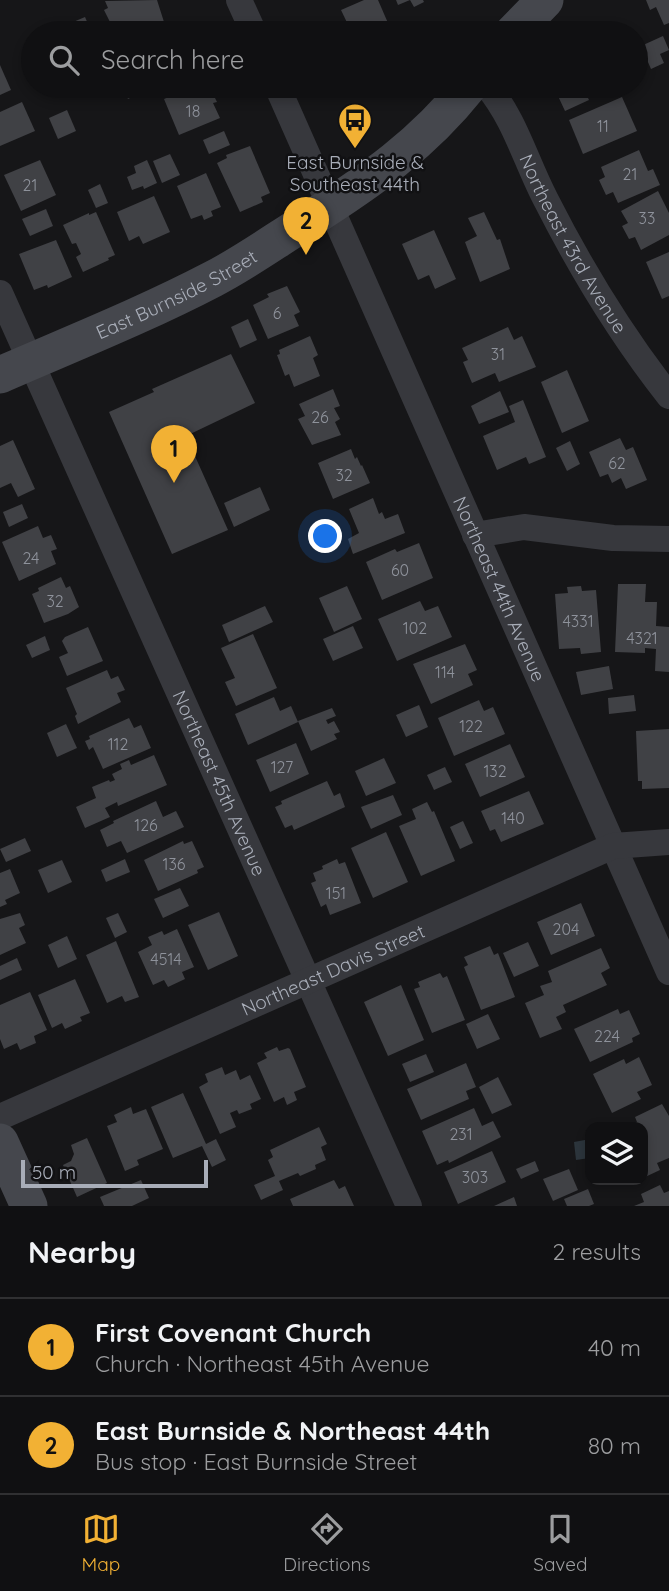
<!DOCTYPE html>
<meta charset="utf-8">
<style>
:root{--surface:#101012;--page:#1e1e20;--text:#f1f3f6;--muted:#9c9d9f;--line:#303032;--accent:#f2b134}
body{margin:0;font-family:Quicksand,sans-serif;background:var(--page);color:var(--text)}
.controls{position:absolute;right:21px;bottom:21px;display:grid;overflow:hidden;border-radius:14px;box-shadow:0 4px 10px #0003}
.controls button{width:63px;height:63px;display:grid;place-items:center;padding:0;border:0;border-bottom:2px solid var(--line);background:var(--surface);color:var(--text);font:35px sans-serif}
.scale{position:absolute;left:21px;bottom:18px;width:187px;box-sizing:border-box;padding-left:7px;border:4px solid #a8adb8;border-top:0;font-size:19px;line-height:24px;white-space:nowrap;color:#a8adb8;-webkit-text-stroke:5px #111113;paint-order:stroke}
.you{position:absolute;left:326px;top:537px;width:24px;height:24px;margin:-18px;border:5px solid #fff;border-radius:50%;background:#1a73e8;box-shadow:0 0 0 10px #1a73e833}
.badge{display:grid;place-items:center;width:46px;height:46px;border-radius:50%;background:var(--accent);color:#111;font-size:23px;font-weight:700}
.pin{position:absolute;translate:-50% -58px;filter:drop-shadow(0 2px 4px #0008)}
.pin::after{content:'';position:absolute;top:37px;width:24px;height:21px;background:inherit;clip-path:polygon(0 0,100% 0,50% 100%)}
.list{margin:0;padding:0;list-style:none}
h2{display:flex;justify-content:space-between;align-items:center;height:91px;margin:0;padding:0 28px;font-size:30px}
h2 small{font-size:23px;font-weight:400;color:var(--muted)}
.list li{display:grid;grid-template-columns:46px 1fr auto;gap:21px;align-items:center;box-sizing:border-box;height:98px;padding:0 28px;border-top:2px solid var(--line)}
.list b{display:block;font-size:26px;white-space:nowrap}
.list p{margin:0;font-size:23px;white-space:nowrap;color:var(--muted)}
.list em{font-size:23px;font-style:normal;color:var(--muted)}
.icon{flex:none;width:38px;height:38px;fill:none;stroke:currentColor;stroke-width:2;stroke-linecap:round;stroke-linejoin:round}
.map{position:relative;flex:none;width:669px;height:1206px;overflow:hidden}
.search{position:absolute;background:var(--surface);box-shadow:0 4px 10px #0003;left:21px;right:21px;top:21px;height:77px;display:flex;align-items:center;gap:18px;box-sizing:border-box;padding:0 24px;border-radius:38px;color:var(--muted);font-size:26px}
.sheet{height:287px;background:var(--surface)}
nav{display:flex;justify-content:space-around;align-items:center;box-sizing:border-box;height:98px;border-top:2px solid var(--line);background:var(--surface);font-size:19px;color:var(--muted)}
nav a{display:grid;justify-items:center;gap:4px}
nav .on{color:var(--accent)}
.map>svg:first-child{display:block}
.water{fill:#2c353c}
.building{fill:#404145}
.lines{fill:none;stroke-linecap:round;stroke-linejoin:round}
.street{stroke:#37383d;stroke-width:26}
.secondary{stroke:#45474d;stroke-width:37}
.labels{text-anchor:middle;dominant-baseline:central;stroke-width:5;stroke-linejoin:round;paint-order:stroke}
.number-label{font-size:16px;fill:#8e929b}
.poi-label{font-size:19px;fill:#a8adb8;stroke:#111113}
.street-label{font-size:19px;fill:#a8adb8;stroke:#111113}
</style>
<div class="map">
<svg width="669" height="1206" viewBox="0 0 669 1206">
<rect width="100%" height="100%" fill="#161618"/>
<path class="water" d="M590,1139V1158L576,1160L574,1142Z"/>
<g class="building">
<path d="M157,0L164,22L138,33H107L114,30L104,10L108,8L105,1Z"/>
<path d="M364,0H378L388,23L365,33H352L341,10Z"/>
<path d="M396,0H423L424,2L414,7L410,0L398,5Z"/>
<path d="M646,0H669V23L664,25L656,7L650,10Z"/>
<path d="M85,17L92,33H70L66,25Z"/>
<path d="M314,27L317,33H301Z"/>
<path d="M663,36L669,50L660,54L664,63L651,69L641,46Z"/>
<path d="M0,65L11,90L0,95Z"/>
<path d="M122,86H164L138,97L136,95L128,99Z"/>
<path d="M194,86H205L210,96L213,94L217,102L213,103L220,118L179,135L164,99Z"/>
<path d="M582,86L589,100L565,111L558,96Z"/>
<path d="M622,97L637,131L583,154L569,120Z"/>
<path d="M22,102L35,131L0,146V112Z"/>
<path d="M67,110L76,131L58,139L49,118Z"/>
<path d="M224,131L230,145L209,154L203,140Z"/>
<path d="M250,146L270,193L261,197L263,202L240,212L217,163L227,158L226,155Z"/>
<path d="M639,150L648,171L653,169L660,185L618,203L613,192L606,195L599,180L605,177L601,167Z"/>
<path d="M170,154L180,175L162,183L153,161Z"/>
<path d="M40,160L56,195L21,211L4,175Z"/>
<path d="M147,160L157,183L144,189L143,186L132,190L127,177L136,173L134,166Z"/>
<path d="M206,173L221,207L211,211L213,216L204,220L202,215L191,219L177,186Z"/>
<path d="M100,184L108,203L96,208L88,190Z"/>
<path d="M658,191L669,213V235L641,250L635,237L629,239L622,226L628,223L621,211Z"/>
<path d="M154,196L170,232L143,244L139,236L129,241L117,212Z"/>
<path d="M46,209L53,226L30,236L22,219Z"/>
<path d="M96,212L115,255L108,258L109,260L83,272L76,257L81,254L76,243L72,244L63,225L89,213V215Z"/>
<path d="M484,212L497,240L500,239L510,269L480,282L465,242L477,236L468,218Z"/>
<path d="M434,230L456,279L435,289L429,275L418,280L402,244Z"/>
<path d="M56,240L72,277L48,288L47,285L34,290L19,254Z"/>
<path d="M669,252V296L662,299L646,262Z"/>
<path d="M287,286L300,312L294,315L299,326L268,339L253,305L269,297L267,294Z"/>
<path d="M248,319L257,340L240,348L231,327Z"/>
<path d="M508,327L514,340L522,336L536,367L499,382L495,373L472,383L463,362L468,360L462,348Z"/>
<path d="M310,336L318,355L313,358L320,376L294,387L289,374L285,376L277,355L280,354L279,350Z"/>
<path d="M231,354L255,403L186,436L228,530L172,554L109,412L154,392L152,389Z"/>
<path d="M567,370L589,421L562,433L541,382Z"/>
<path d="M333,389L340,406L334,408L340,419L335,422L341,435L312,445L298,419L305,416L299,404Z"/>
<path d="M500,391L509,412L479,424L471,406Z"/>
<path d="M523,400L546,457L529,464L526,457L497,470L483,436L515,422L509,406Z"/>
<path d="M620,438L626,450L633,447L647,480L626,489L621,478L612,483L608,474L600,477L589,452Z"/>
<path d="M13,440L35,489L18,497L11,483L0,488V446Z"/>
<path d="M570,441L580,464L567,471L556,448Z"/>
<path d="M351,449L355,459L357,457L361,466L362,465L370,483L333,499L318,463Z"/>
<path d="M260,487L270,510L234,527L224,503Z"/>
<path d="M373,498L379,514L382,512L385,519L398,514L405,533L353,554L348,539L359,533L349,509Z"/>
<path d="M22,504L28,518L9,527L3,512Z"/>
<path d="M38,526L43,538L51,535L57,549L51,551L56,564L19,581L2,542Z"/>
<path d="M419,543L433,578L382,600L366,562L395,549L397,552Z"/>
<path d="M61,577L66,588L70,586L79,607L68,614L44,623L32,594L39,591L38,588Z"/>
<path d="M618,584H646L645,602H657L656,626L669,627V672L655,671L656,649L645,648V653L615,652Z"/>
<path d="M347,586L362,619L334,632L319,598Z"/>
<path d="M581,586L582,591L596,590L601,652L581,654L580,648L559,649L555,594L568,593L567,587Z"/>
<path d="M420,601L425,611L438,606L452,637L397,661L378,619Z"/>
<path d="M265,606L273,622L229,642L222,625Z"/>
<path d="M353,626L363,648L333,661L323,639Z"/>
<path d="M88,627L103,661L67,676L59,657L68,653L62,641L65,637Z"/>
<path d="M253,634L277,688L236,706L225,682L235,678L221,648Z"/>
<path d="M45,636L50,650L32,658L26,645Z"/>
<path d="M465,644L477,670L468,674L473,685L431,704L413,664Z"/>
<path d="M609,666L613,689L581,695L576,672Z"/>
<path d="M107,670L111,679L118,676L125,690L117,693L121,702L78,724L75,716L77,714L66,688Z"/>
<path d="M634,695L636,711L609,714L608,698Z"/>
<path d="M274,697L280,711L291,706L298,722L248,745L235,714Z"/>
<path d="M479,700L484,711L493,707L505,734L454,756L438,718Z"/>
<path d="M419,705L428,727L406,737L396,715Z"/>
<path d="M332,708L336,716L326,720L328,724L334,721L340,732L334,734L337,739L311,751L298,721Z"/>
<path d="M129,718L134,728L141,725L151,748L103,769L93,747L89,750L85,741L90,739L89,736Z"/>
<path d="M66,724L77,748L57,757L47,733Z"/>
<path d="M669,729V788L642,789V781H638L636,731Z"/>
<path d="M296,743L309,774L270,792L256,760Z"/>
<path d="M510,744L525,777L480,797L465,764Z"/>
<path d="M154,755L167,785L118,806L117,802L105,808L110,817L85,828L76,807L96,798L92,787L109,780L110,782L115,780L112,774L122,769L120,764L129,760L131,765Z"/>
<path d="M384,758L396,783L366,796L355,771Z"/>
<path d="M445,767L452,782L434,790L427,775Z"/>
<path d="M327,781L334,796L340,793L345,807L294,830L292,825L285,828L275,807L282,804L281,801Z"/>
<path d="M529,791L544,824L501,842L495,829L490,831L481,811Z"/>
<path d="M393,795L402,815L371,829L361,807Z"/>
<path d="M156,801L163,817L176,811L184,827L127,853L121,841L107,847L100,830L114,823L113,821Z"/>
<path d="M427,802L432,812L434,811L455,861L421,876L399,826L416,819L412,809Z"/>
<path d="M463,821L473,843L460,849L450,827Z"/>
<path d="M386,832L408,882L373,898L351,848Z"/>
<path d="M25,838L31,851L6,862L0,849Z"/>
<path d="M183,841L184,844L192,841L204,867L197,870L198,873L158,891L144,860Z"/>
<path d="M125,859L130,872L106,882L101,870Z"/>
<path d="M337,859L339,864L345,862L361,903L330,915L326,904L321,907L311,883L316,881L313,873L323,869L322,866Z"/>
<path d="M62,860L72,882L48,893L38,870Z"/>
<path d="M10,869L20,893L5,900L7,904L0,907V873Z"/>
<path d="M180,888L189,906L163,918L154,899Z"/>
<path d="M581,903L595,936L551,955L537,922Z"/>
<path d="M219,912L238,956L208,970L188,925Z"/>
<path d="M20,913L25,925L19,928L26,943L0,955V919Z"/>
<path d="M118,913L127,932L115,938L106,918Z"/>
<path d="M177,929L194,967L182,972L185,979L168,987L164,980L153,985L138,952L152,945L148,937L162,931L164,935Z"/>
<path d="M67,936L77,959L58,968L48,945Z"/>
<path d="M116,941L139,997L125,1002L122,996L107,1003L86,955Z"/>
<path d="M528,942L539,966L514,977L503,953Z"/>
<path d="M490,946L494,955L498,953L515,997L481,1010L464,967L468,965L464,957Z"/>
<path d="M601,948L610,968L601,973L607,985L563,1005L566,1012L556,1017L562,1029L540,1038L525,1003L544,995L540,986L552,982L548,971Z"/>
<path d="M17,958L22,970L0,980V966Z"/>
<path d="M440,973L443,978L447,976L465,1020L432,1033L414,989L420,987L418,982Z"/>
<path d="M75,979L90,1013L80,1017L82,1021L65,1029L62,1023L52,1028L38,995Z"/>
<path d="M401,985L424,1040L388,1056L364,1002Z"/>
<path d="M30,992L47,1030L34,1036L36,1043L20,1050L17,1043L4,1049L0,1039V1005Z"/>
<path d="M618,1009L620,1014L629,1010L640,1034L632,1038L633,1042L590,1062L574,1029Z"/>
<path d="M488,1014L500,1039L477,1049L466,1024Z"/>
<path d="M277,1047L279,1051L288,1048L290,1049L306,1087L294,1092L297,1100L287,1105L284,1097L274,1102L257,1063L267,1058L264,1053Z"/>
<path d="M426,1054L434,1072L410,1082L402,1064Z"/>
<path d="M639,1057L652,1085L637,1092L641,1099L612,1113L593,1074L624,1059L626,1064Z"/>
<path d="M466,1063L476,1087L466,1091L469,1099L421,1120L407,1089Z"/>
<path d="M222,1067L225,1075L236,1070L240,1080L250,1075L261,1099L250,1104L252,1109L239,1114L237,1110L230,1113L236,1127L220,1134L199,1087L208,1082L205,1074Z"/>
<path d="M498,1077L512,1105L492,1114L479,1087Z"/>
<path d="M183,1093L206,1144L216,1139L226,1160L212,1167L202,1146L173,1158L151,1107Z"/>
<path d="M662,1104L669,1116V1158L657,1163L660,1170L643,1178V1127H625L637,1122L635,1117Z"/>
<path d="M131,1107L133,1114L146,1109L163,1149L137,1160L139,1165L125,1171L107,1126L117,1122L114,1115Z"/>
<path d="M474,1108L482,1126L493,1121L501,1137L449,1163L448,1160L437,1165L422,1131Z"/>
<path d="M319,1127L327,1144L321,1147L326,1160L315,1165L316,1169L300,1176L298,1173L279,1181L283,1190L261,1200L254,1185L275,1176L268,1160L273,1157L270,1150Z"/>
<path d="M87,1138L107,1183L77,1197L63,1165L71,1161L74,1154L71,1145Z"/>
<path d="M492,1151L506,1182L458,1204L444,1172Z"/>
<path d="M535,1161L539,1171L521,1179L516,1169Z"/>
<path d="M569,1169L578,1190L553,1201L543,1179Z"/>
<path d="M141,1180L149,1198L132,1206H104L100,1197Z"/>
<path d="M334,1180L339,1189L345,1186L354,1206H293L290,1199Z"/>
<path d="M660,1185L664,1193L669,1191V1206H634L644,1202L641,1194Z"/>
<path d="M588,1189L594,1204L589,1206H567L564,1199Z"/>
<path d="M514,1197L517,1206H494Z"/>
</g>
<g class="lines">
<g class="street">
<path d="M239,0L254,33"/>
<path id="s1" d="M277,86L669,972"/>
<path id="s2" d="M487,86C515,119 526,162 546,200C581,269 621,335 669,396"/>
<path id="s3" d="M0,293L409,1206"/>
<path d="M475,535L524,527L613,538L669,539"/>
<path id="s4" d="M0,1117L613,846L669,842"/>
</g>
<g class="secondary">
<path d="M513,33L545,0"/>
<path id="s5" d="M0,375C71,344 144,315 213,279C246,262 276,240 307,221C370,181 423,144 469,86"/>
<path d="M0,1142L29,1206"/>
</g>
</g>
<defs>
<g id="bus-pin" transform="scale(1.75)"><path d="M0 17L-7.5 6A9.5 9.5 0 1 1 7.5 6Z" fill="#f2b134" stroke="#111113"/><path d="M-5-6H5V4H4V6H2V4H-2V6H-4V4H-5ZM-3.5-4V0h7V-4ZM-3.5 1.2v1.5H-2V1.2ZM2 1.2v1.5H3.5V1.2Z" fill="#111"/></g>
</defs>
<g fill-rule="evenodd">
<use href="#bus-pin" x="355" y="120"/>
</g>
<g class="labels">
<g class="number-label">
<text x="193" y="111">18</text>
<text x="603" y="126">11</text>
<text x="630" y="174">21</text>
<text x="30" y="185">21</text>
<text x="647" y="218">33</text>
<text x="277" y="313">6</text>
<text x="498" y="354">31</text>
<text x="320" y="417">26</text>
<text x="617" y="463">62</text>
<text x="344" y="475">32</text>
<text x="31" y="558">24</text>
<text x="400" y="570">60</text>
<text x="55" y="601">32</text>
<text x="578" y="621">4331</text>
<text x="415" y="628">102</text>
<text x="642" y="638">4321</text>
<text x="445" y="672">114</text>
<text x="471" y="726">122</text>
<text x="118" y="744">112</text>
<text x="282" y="767">127</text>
<text x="495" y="771">132</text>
<text x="513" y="818">140</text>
<text x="146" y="825">126</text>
<text x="174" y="864">136</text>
<text x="336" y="893">151</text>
<text x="566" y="929">204</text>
<text x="166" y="959">4514</text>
<text x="607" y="1036">224</text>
<text x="461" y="1134">231</text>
<text x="475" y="1177">303</text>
</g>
<g class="poi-label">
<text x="355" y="162">East Burnside &amp;<tspan x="355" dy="22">Southeast 44th</tspan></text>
</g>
<g class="street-label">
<text stroke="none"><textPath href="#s2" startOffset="180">Northeast 43rd Avenue</textPath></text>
<text stroke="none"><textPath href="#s5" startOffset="194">East Burnside Street</textPath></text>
<text stroke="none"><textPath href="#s1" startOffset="550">Northeast 44th Avenue</textPath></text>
<text stroke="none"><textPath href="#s3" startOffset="537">Northeast 45th Avenue</textPath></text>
<text stroke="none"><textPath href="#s4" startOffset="364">Northeast Davis Street</textPath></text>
</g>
</g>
</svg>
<div class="controls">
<button><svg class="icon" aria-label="layers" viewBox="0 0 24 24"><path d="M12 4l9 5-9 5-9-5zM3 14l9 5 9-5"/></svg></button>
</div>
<div class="scale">50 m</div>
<div class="you"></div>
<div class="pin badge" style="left:174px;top:483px">1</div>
<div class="pin badge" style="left:306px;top:255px">2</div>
<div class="search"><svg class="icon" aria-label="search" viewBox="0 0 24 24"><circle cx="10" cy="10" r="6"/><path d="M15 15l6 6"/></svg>Search here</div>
</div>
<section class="sheet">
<h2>Nearby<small>2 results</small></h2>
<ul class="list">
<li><span class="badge">1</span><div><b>First Covenant Church</b><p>Church · Northeast 45th Avenue</p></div><em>40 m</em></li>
<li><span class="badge">2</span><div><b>East Burnside &amp; Northeast 44th</b><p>Bus stop · East Burnside Street</p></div><em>80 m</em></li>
</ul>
</section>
<nav>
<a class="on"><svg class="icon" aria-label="map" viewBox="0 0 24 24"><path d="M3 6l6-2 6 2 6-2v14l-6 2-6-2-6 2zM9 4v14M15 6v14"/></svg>Map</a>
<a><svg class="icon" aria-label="directions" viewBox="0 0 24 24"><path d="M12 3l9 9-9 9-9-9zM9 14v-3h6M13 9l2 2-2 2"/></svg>Directions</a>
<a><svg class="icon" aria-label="saved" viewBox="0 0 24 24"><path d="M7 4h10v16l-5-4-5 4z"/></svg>Saved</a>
</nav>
